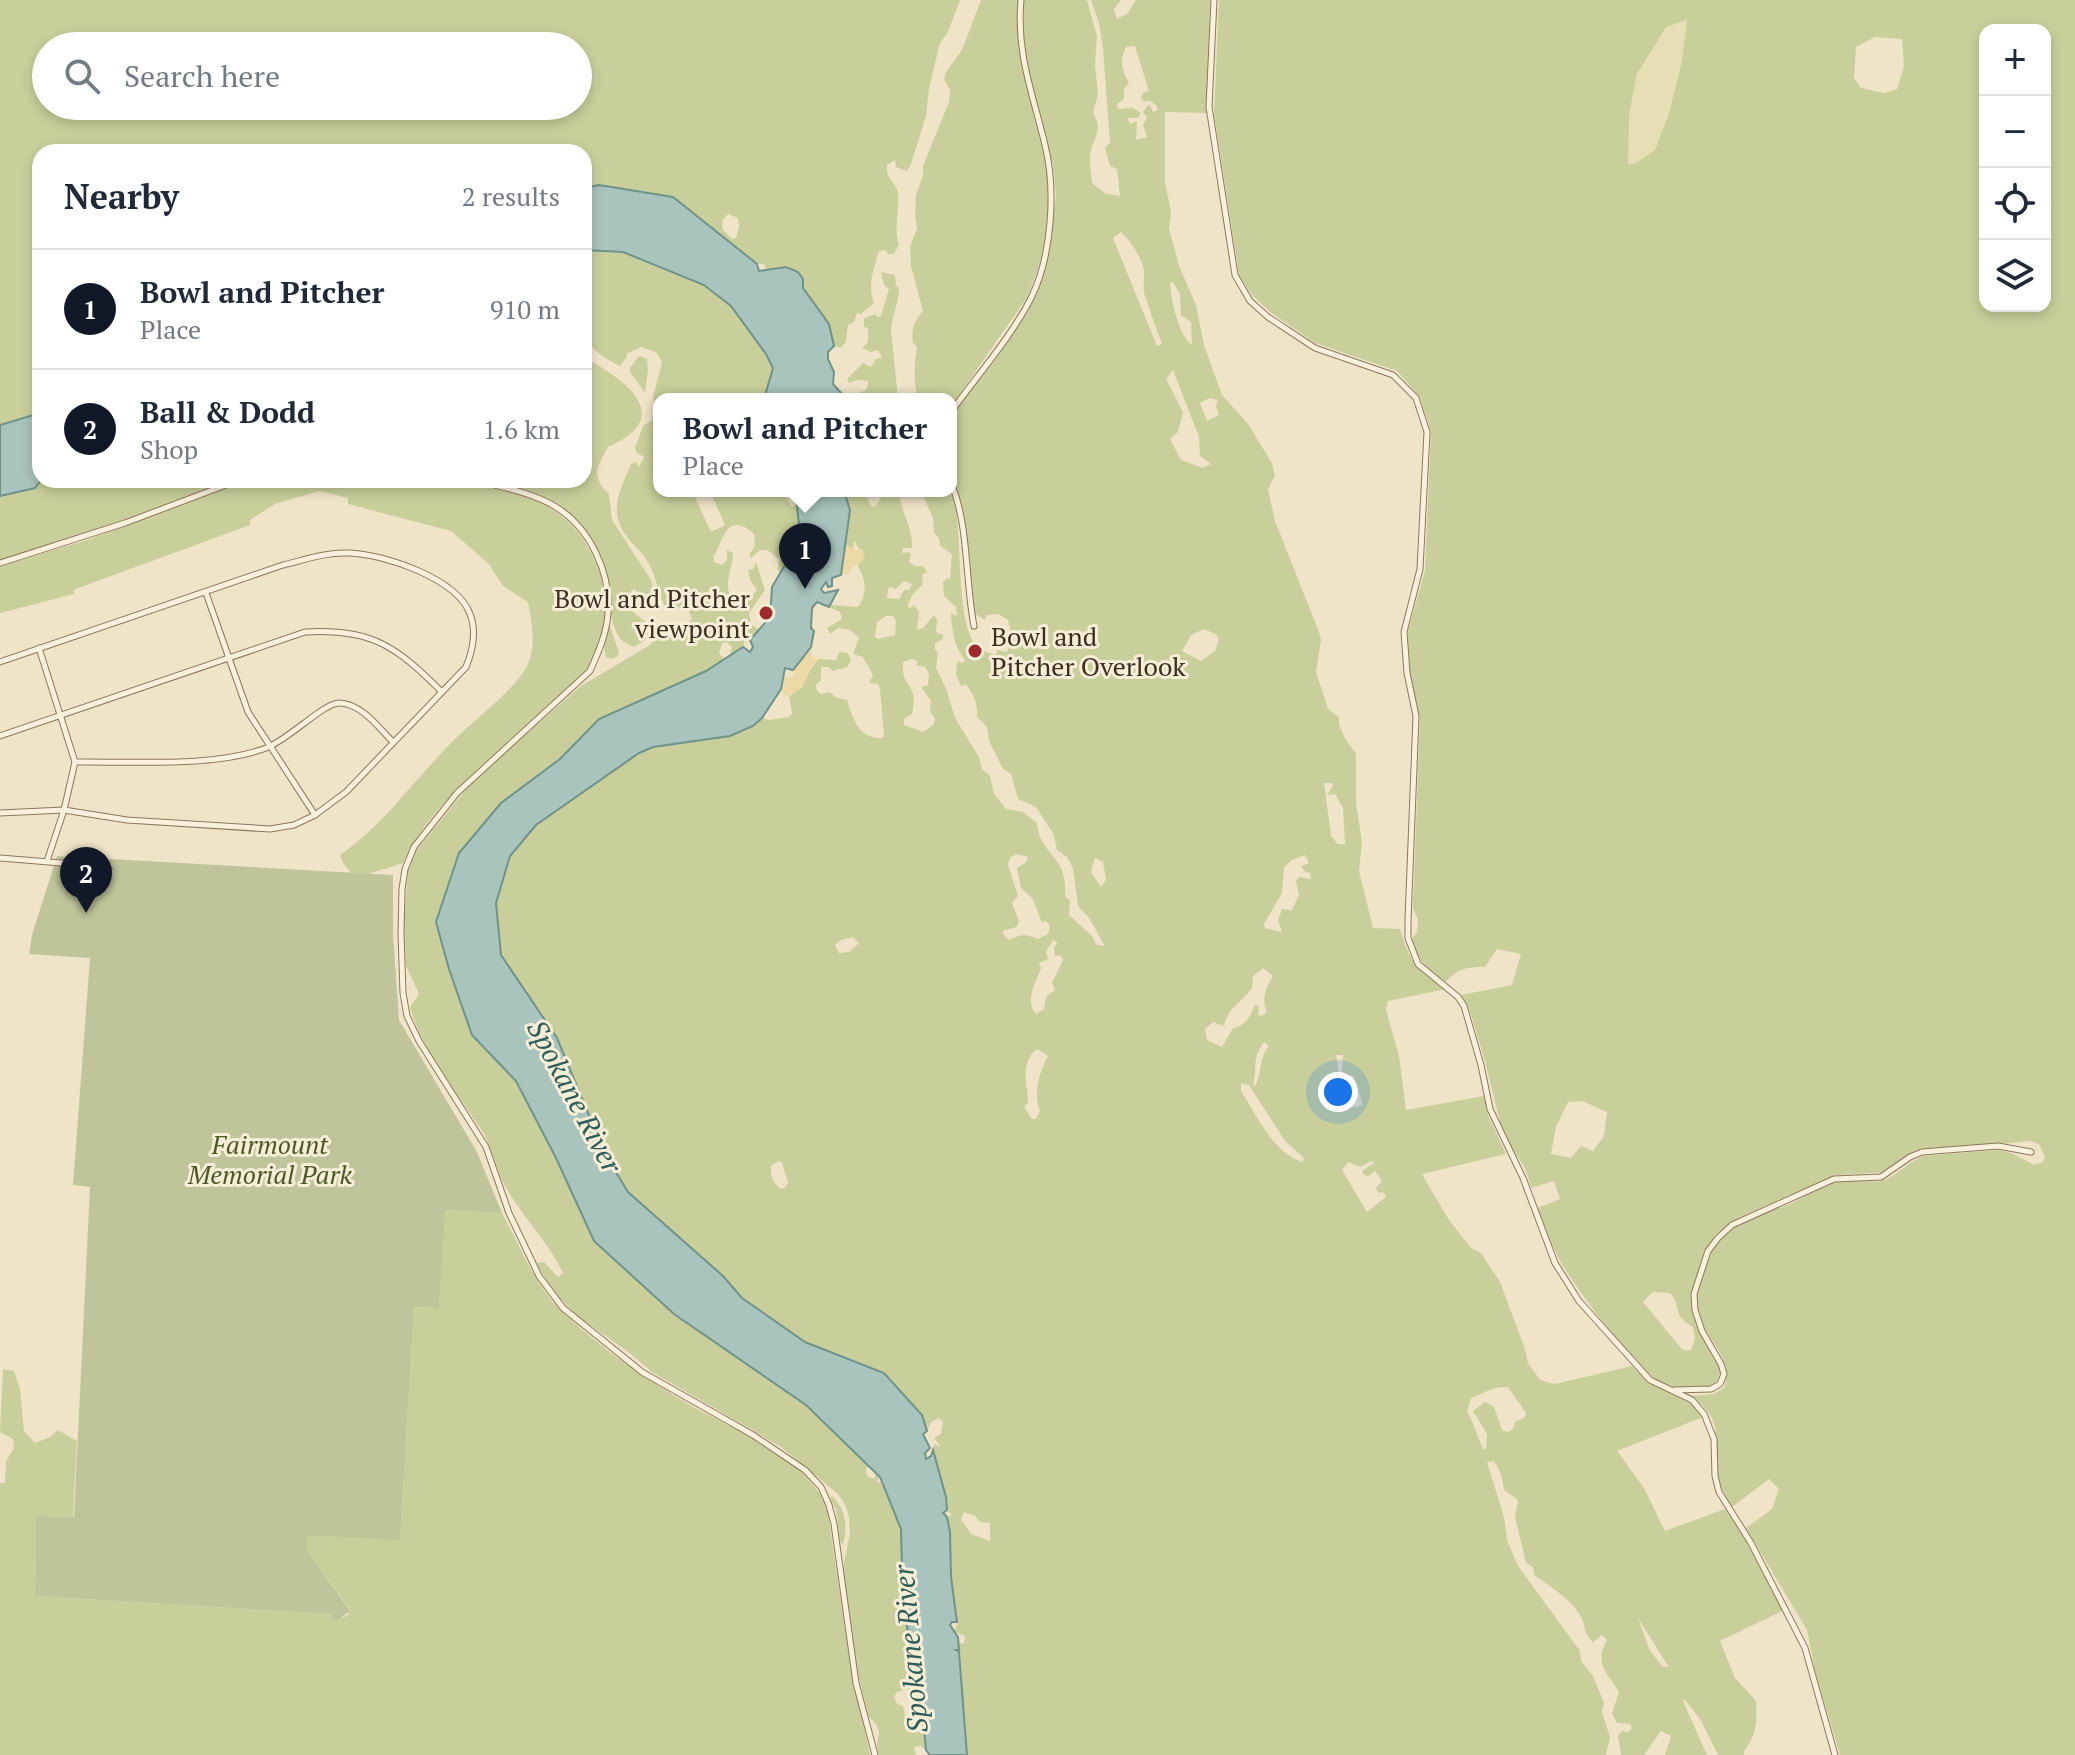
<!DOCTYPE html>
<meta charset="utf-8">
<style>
:root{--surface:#fff;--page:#f6f6f7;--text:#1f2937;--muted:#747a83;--line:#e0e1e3;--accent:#111827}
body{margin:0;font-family:"PT Serif",serif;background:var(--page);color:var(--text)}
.controls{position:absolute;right:24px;top:24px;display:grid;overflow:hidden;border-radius:16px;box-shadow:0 4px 12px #0003}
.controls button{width:72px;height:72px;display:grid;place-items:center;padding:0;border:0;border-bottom:2px solid var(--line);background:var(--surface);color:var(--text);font:40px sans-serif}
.you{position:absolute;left:1338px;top:1092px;width:28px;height:28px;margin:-20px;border:6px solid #fff;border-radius:50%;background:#1a73e8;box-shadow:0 0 0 12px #1a73e833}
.badge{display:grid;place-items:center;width:52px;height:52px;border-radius:50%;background:var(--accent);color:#fff;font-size:26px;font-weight:700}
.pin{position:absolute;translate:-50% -66px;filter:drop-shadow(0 2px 4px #0008)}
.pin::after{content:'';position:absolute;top:42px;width:28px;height:24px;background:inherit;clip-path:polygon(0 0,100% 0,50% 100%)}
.popup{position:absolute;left:653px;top:393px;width:304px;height:104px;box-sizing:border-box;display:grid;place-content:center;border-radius:16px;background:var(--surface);filter:drop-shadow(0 2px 6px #0005);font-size:26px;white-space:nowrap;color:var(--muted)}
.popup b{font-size:30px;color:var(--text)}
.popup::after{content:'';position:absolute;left:50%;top:100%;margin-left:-16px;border:16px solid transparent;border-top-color:var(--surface)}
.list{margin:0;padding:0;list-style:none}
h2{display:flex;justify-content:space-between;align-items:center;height:104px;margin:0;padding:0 32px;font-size:34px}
h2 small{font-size:26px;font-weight:400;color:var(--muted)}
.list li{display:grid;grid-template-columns:52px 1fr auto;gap:24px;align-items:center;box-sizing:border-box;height:120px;padding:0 32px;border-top:2px solid var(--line)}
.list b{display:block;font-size:30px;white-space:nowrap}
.list p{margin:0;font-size:26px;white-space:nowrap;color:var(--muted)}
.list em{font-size:26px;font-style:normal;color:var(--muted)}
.icon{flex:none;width:44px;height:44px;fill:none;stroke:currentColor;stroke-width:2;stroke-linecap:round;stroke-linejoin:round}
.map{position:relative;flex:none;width:2075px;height:1755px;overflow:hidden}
.search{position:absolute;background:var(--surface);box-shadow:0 4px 12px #0003;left:32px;top:32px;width:560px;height:88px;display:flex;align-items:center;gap:20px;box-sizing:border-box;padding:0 28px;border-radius:44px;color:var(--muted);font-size:30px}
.panel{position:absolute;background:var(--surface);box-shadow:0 4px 12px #0003;left:32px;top:144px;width:560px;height:344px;border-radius:24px}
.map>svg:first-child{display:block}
.farmland{fill:#e6deb5}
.green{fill:#c9cf9b;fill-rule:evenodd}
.sand{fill:#ecd9a5}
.cemetery{fill:#bfc49a}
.water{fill:#a9c4bc;stroke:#6f938a;stroke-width:2}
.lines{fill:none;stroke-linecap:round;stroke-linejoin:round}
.minor-casing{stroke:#8d765c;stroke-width:7}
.minor{stroke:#faf1dc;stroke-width:5}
.poi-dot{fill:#9e2a2b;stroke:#f7eed8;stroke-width:3}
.labels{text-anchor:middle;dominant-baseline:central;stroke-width:6;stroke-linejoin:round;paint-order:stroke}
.poi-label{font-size:26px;fill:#3d2e20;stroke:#f7eed8;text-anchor:end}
.park-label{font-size:26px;font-style:italic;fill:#4d5a26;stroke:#f7eed8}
.water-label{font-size:28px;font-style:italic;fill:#2f5d5a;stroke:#f7eed8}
</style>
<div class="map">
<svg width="2075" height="1755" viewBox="0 0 2075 1755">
<rect width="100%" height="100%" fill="#f0e4c8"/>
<path class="farmland" d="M1688,19L1682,61L1669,113L1655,150L1636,163L1627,164L1629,115L1637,74L1666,27Z"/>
<g class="green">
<path d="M0,0H960L948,32L940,43L929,88L926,116L911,164L907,171L896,167L895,160L887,165C885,180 897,182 898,194C900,209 893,230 899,245L894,254H888L885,250L879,251C874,268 867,285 874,303L861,314L857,313L854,322L848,325L846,341L841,348L834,346L829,324L803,288V279L786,267L766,269L764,264H757L673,197L599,185L584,188V152H40V413L0,425ZM46,46H578V106H46ZM728,214L738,218L739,227L736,238L732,239L723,230L722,221Z"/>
<path d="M981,0H1018C1015,45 1024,79 1036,123C1040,138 1046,155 1048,171C1053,211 1044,263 1026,299L951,407V399H918C913,382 914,364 917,347L913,343C911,330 914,321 923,311L911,266L910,247L917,228L915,216L916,195L923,175V166L949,102L950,90L944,79L946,72L962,50Z"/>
<path d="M1024,0H1087L1097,36L1095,66L1098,94L1093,113C1105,130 1091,140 1090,156C1089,165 1092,175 1092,183L1106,194L1120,196L1117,169L1110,166L1105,148L1110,142L1103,49L1099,23L1091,0H1121L1114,9L1117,19L1128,13L1136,0H1210L1207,113L1165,112V183L1171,211L1169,228L1179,266L1196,305L1204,345L1222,395L1248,424L1272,463L1275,476L1268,489L1275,521L1319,632L1321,640L1316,672L1328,709L1339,717V725L1346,740L1356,754V803L1362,842L1359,871L1373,928L1400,929C1411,965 1416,968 1446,989L1388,1001L1386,1010L1399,1056L1406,1110L1484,1096L1488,1115L1506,1154L1422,1174L1449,1220L1471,1248L1481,1253L1500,1282L1525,1349L1528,1363L1540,1380L1555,1384L1632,1366L1650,1384L1695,1406L1703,1417L1617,1451L1644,1488L1665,1531L1725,1509L1745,1539L1784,1610L1720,1641L1735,1678L1756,1701C1757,1722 1757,1734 1744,1751V1755H1718L1700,1719L1684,1699L1683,1701L1707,1755H1665L1671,1736L1661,1731L1644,1755H1621L1618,1736L1622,1731L1628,1732L1632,1728L1630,1724L1617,1723L1612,1713L1619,1692C1606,1671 1594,1664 1607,1640L1602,1635L1593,1642C1583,1632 1587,1631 1582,1619C1573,1600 1551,1587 1534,1575L1533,1567L1526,1563L1515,1517L1518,1500L1504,1490L1501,1474L1494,1461L1487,1462L1504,1517L1507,1540L1518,1566L1580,1651L1581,1661L1593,1676L1604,1703L1602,1712L1610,1737L1606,1755H967L959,1644L964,1643L965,1636L955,1632V1628L958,1624L951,1577L947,1517L952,1515L947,1510L946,1497L933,1450L935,1444L941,1447L934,1438L941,1434L943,1421L939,1418L931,1422L927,1431L922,1415L884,1373L805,1342L742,1298L723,1276L628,1192L605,1154L557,1038L501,955L496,903L510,856L536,825L639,753C679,735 727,749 762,718L769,720L789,717L792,713L789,696C809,684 804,674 819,659L836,660L839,652L848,653L851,661L847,667L833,671L828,667H821V680L816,685L817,691L821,694L829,692L837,698L847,700C853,719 859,739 882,738L884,735L880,689L878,684L869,683L873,675L863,657L853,654L859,638L850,630L838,628L830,634L827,628L842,619L840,612L829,607L830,605L858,607C868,594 866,578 857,565L859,564L862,549L858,548L854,540L853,549L846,545L850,510L844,491H872L867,498L872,507L876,506L883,494L890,498L899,496C903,515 913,529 912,548H903L902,553L908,552L911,554L909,562L915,566H923L927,572L923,574L922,585L913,594L907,606L910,608L914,605L919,612L917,630L923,628L934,615L937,620L936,632L943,635V639L935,643V650L938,652L936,668L946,688L955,718L979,757L982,769L990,776L994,794L1006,809L1023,812L1037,823C1039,856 1068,853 1065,896L1070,901L1069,915L1092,936L1097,945L1105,946L1089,918L1078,906L1073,868L1067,857L1057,850L1054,835L1036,807L1018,799L1011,774L1003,769L989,741L987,727L977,717C978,704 974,695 966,684L961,686L956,675L957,661L963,663L965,660C954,647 952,630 951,613L957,616L956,607L944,596L943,582L947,578L950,579L952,554L940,546L939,538L934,533L933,518L921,491H949L954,500C963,532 955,628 978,647C982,651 989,653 995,655L998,650L1007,652L1012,636L1008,620L998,614L987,615L985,620L975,614L961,502L951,478V417L1037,294L1045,267L1056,197L1053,165L1024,53ZM1135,46L1149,91L1143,93L1141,98L1144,102L1150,101L1156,105L1158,110L1153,112L1150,105H1148L1143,112L1147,117L1143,125L1147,137L1136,140L1137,121L1130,124L1128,118H1138L1141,113L1133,108L1118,109L1117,104L1124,99V89L1129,82C1121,71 1120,59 1126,47ZM1121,232C1131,242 1141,256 1144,270C1145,278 1142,288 1145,296C1150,311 1156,328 1162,344L1157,346L1113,238ZM1170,282H1173L1180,294L1181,315L1191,322L1192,345C1178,334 1171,300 1170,282ZM1173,370L1199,437L1200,456L1211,464L1203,468L1181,460L1170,439L1178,432L1183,412L1166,379ZM1210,398L1217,400L1216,407L1219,415L1207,421L1200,403ZM904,581L912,584L909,590H904L899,599L887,598L888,589L891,587L896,589ZM886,616H893L896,621L895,635L878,639L875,637L877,622ZM1204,629L1216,634L1219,639L1215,651L1201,661L1182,651L1191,635ZM912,659L918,662L916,665L925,667L929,674L928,685L921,687L931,701L930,711L935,719L934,724L923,732L904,725V719L912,714C913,708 915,700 913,694C907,678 902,682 903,662ZM1324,783H1332L1333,786L1327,795L1335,794L1343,808L1345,844H1338L1331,836ZM1016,854L1028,857L1026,862L1017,868L1021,888L1033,899L1042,923L1045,921L1050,925L1048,934L1038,939C1026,934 1020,934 1009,940L1003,934L1004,930L1017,927L1019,921L1012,903L1018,896L1008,865L1010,858ZM1305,855L1309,863L1301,866L1304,871L1310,873L1311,879L1299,877L1296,881L1299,895L1292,910L1282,909L1278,920L1282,932L1265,928L1264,924L1282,893L1284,867L1292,860ZM1095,858L1103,862L1106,880L1101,887L1091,872ZM853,937L859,943L849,952L839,953L835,945L841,940ZM1053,940L1056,941L1057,944L1054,947L1055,956H1061L1063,960L1052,983L1055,990L1046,997L1044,1009L1036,1014C1024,1001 1036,983 1041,968L1039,963L1048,959L1046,952ZM1263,968L1273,976C1266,986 1261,1001 1267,1012L1261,1016L1258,1014L1259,1007L1255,1005C1251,1015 1245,1027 1233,1028L1222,1047L1207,1040L1205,1029L1213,1022L1223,1026L1230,1011L1252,989L1253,976ZM1264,1042L1269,1046C1258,1059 1263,1072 1255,1086L1253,1085C1258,1066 1251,1060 1264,1042ZM1037,1049L1048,1056C1039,1073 1033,1093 1040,1111L1036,1119H1032L1024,1106L1028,1103C1028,1084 1019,1063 1037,1049ZM1336,1055H1343L1342,1071L1347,1077L1353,1075L1363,1105L1351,1108L1347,1101L1348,1091L1341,1087ZM1241,1083L1249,1085L1285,1141L1304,1158L1302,1162C1272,1151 1258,1117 1241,1091ZM778,1161L782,1163L788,1182L785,1188L781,1189C772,1182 771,1177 771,1166ZM1372,1161L1374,1163L1362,1171L1364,1175L1369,1176L1375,1171L1382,1181L1376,1188L1378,1193L1383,1192L1386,1197L1367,1212L1342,1170L1348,1162L1360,1167ZM1508,1387L1526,1413L1524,1418L1515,1422L1513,1429L1508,1432L1502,1430L1494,1407L1485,1402L1473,1411L1487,1434L1486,1449H1483C1477,1436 1475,1425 1467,1412L1471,1398L1494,1388ZM964,1512L975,1516L980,1522L990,1523V1541L971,1534L961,1519ZM1638,1618L1668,1666V1667L1662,1666L1649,1649Z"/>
<path d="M1219,0H2075V1755H1840L1815,1671L1807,1630L1746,1528L1772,1509L1779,1489L1769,1479L1732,1507C1728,1500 1723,1492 1720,1484C1709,1449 1731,1423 1691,1396L1713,1394L1724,1388C1736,1356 1700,1337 1697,1305C1694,1269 1717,1236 1747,1219C1761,1211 1779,1210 1794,1202C1809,1194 1826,1183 1844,1180C1856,1178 1869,1183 1881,1181C1896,1177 1907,1162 1923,1156L1998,1150L2012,1153L2034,1165L2043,1162L2045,1157L2039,1144L2029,1141L1958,1149H1924L1910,1153L1887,1172L1836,1175L1738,1218L1715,1235L1704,1253L1691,1294L1697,1325L1720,1366C1721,1374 1719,1382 1710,1386C1697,1392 1668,1387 1656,1379C1633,1365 1573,1285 1559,1259C1551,1243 1544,1225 1537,1208L1560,1199L1554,1181L1531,1188L1526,1170L1503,1134L1485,1061L1469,1008L1461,995L1512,985L1521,954L1497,949L1485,967C1467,967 1458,968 1446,982C1428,969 1416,961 1412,938L1417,933L1418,920L1413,908L1420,717L1409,672L1408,632L1425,570L1431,431L1420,397L1397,371L1315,343L1270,312L1252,295L1239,275L1214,113ZM1687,20L1682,61L1669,113L1655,150L1636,163L1628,164L1629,115L1637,74L1666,27ZM1985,30H2045V306H1985ZM1875,37L1902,39L1904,66L1897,89L1884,93L1861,88L1854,78L1856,47ZM1582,1101L1607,1112L1604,1136L1593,1151L1581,1146L1571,1158L1551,1154L1556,1127L1568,1102ZM1653,1292L1670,1293C1682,1305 1671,1315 1693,1327L1695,1338L1691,1350L1685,1351L1680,1347L1643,1302Z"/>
<path d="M584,250L623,252L704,285L731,305L766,354L773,368L764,399H659V410L655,407L653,397L662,362L656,352L641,347L626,354L627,357L620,366C597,354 584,346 584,319L592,317L590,309L584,303V263L586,270L589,262Z"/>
<path d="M881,272L895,275L896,286L899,288C899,303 892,315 891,330L898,399H863L860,393L867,389L868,381L858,380L849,383L847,379L863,363L871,367L876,359L882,358L878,350L871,352L862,348L868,342V328L864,327V318L876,314L877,317L881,316L889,289L884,285Z"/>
<path d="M639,356L647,359L648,370L645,393L630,372V368Z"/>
<path d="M584,358C624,378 678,417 608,447C596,469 591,475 609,494L612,520L651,580L656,599L651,605L634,589L620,601L648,624L651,631L644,641L634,647C608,640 611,604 607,582C603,561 594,537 578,521C553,497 514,491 482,480H584Z"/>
<path d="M655,418H659V491H692L711,532L725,525L710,491H782L791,506L797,505C800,532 793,551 781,575L778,569L779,559L767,550H760L751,558L749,555L755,546L754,534C732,515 726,529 717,550C713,560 713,550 714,562L722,565L727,560V550L733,553C733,567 724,582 730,595L746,603L757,590L750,580L748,570L753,569L756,562L765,590L749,613L751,624L759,630L750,640L745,639L743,647L730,655L732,647L727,642L722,643L719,653L724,659L706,671L599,719L560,759L501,803L472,1035L516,1081L556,1158L594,1241L674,1314L806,1405L869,1466L866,1469L867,1476L874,1479L876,1474L880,1477L877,1482L882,1483L901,1529L903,1607L910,1639L905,1643L908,1647L911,1645C914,1659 909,1676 916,1689L919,1688L926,1750L920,1746L914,1747L916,1755H879L877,1745L879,1732L876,1724L869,1717L859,1679L843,1568L850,1534L849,1518L846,1506L838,1494L781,1447L652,1372L627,1351L577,1316L557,1295L539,1269L537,1263L544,1262L558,1277L563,1273C549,1243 525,1220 508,1191C497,1174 494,1152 484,1134C458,1093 423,1054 410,1007L419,994L406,966L404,924L408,869L416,851L471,783L581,686L650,645L664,628L685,626L692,619L688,609L664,605C657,589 656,574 646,559C640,550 631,543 625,534C608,508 621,490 631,464L636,462L639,467L644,457L636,452L635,448L643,426ZM907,1689L910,1691L914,1711L910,1718L905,1715L903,1706L897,1704L894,1697L897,1692Z"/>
<path d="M41,480H235L124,522L0,561V496L34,488Z"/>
<path d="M249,480H464C525,495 569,501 596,563C611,598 606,637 587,669C576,687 555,702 539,716C490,759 431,803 403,863L368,874L351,873L343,863L340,855C385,824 417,776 456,738C475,719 514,690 526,668C537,648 532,623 528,602L503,586L489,564L451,531L348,504V498L319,491L275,504L250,520V525L73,590L74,594L0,613V566L87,540Z"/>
<path d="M609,624L619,652L618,656L612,659L606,657L604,648Z"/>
<path d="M444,1210L502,1213C520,1246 535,1286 563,1312C600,1348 647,1380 692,1406C741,1434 802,1454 827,1507L849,1657L870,1755H0V1483H5L6,1461L14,1448L13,1439L0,1432L3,1369L14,1371L20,1389L24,1431L35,1443L50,1437L58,1430L77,1441L73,1517L36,1516L35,1596L331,1614L338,1621L352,1612L307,1551V1534L400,1539L414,1307L439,1308Z"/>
<path d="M832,1496C846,1509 848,1527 843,1544L840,1542L836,1510L830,1498Z"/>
</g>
<g class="sand">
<path d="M846,545L855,550L862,549L865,559L852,567L848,575H841Z"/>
<path d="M811,647V656L819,659L811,667L802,688L785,697L781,689L785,676L788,678L794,676L793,670Z"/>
</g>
<path class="cemetery" d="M57,856L393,875V934L399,1020L477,1152L502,1213L445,1210L439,1308L414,1307L400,1540L307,1535V1551L352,1613H347L338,1621L330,1614L35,1596L36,1516L74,1517L90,1187L73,1185L90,958L29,954L32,935Z"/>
<g class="water">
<path d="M599,185L673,197L757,264L759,271L786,267L798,272L803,279V288L829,324L834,346L828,352V359L834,372L833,384L841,393V399H764L773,368L766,354L731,306L704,285L623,252L584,250V188Z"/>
<path d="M40,413L41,480L35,488L0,496V425Z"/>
<path d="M789,491H844L850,510L841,575L832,578V586L828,587L826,582L821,589L824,593L838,590L829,607L817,602L812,608L811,628L814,631L811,647L793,670L785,668L781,689L762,718L753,726L730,736L653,747L639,753L536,825L510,856L496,903L501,955L557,1038L605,1154L628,1192L723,1276L742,1298L805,1342L884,1373L922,1415L927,1431L923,1434L930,1448L925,1453L926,1459L931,1456L933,1450L946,1497L947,1510L943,1513L947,1517L950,1532L951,1577L957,1622H952L950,1625L958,1637L959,1650H956L959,1652L967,1755H930L926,1750L920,1680L916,1673L918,1666L914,1662L903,1607L901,1529L880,1477L806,1405L674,1314L594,1241L556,1158L516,1081L472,1035L449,969L436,922L459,853L501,803L560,759L599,719L706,671L743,647L750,652L753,647L750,640L770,617L772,587L792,553L799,526L797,505Z"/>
</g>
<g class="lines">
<g class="minor-casing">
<g id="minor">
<path d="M1214,0L1209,107L1235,275L1250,301L1268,317L1315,348L1393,375L1416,398L1427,432L1420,569L1404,632L1407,673L1416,716L1408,920V938L1418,964L1458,997L1464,1006L1481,1065L1490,1109L1523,1178L1555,1263L1579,1301L1650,1380L1692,1400L1704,1414L1714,1439L1715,1476L1719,1492L1751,1543L1805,1648L1835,1755"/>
<path d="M951,412C976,377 1013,335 1032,296C1052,254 1056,189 1045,145C1033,94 1016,54 1021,0"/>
<path d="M474,480C501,487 531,492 556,507C590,528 611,573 608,613C607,633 598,653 590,671L457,793L414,847L405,869L402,889L401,933L403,993L407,1016L419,1041L486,1147L509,1213L539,1276L563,1308L642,1372L753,1435L805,1470L821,1487L829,1505L834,1524L856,1683L875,1755"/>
<path d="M951,483C969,525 965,580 974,626"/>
<path d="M0,563L125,523L239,480"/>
<path d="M206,593L248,712L315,815"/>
<path d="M39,648L75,762L64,810L47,861"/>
<path d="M0,662L283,565C304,560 326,552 349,553C383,554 457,578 470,614C477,632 473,650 466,667L346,792L315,815L294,825L270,829L127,820L64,810L0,813"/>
<path d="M0,736L305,632C372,628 397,647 442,692"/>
<path d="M75,762C133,761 213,768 266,748C288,740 324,703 339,703C361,703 379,728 393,742"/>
<path d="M0,858L98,866L109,869"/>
<path d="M1674,1390L1711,1389L1720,1384L1724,1374L1721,1364L1702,1331L1695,1310L1694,1294L1708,1251L1718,1238L1732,1225L1834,1179L1881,1177L1910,1157L1922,1152L1998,1146L2031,1152"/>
</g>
</g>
<use href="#minor" class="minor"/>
</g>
<g class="poi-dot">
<circle cx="766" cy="613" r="8"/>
<circle cx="975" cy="651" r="8"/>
</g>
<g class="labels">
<g class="poi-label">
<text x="750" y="598">Bowl and Pitcher<tspan x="750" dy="30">viewpoint</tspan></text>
<text x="991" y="636" text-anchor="start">Bowl and<tspan x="991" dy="30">Pitcher Overlook</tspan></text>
</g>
<g class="park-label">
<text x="270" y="1144">Fairmount<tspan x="270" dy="30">Memorial Park</tspan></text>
</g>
<g class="water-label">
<text transform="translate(575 1096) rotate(62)">Spokane River</text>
<text transform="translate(910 1649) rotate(-95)">Spokane River</text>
</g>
</g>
</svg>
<div class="controls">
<button>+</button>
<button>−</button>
<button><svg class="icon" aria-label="locate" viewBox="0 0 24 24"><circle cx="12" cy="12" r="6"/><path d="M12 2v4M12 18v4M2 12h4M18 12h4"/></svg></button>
<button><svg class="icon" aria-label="layers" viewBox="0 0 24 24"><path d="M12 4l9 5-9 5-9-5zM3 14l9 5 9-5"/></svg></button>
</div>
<div class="you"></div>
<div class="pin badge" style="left:805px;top:589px">1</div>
<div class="popup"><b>Bowl and Pitcher</b>Place</div>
<div class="pin badge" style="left:86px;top:913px">2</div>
<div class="search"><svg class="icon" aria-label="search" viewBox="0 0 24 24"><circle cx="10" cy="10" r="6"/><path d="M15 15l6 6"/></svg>Search here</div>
<section class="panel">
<h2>Nearby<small>2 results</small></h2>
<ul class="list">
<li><span class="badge">1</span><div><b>Bowl and Pitcher</b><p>Place</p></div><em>910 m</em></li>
<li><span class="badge">2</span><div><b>Ball &amp; Dodd</b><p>Shop</p></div><em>1.6 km</em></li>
</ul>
</section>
</div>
